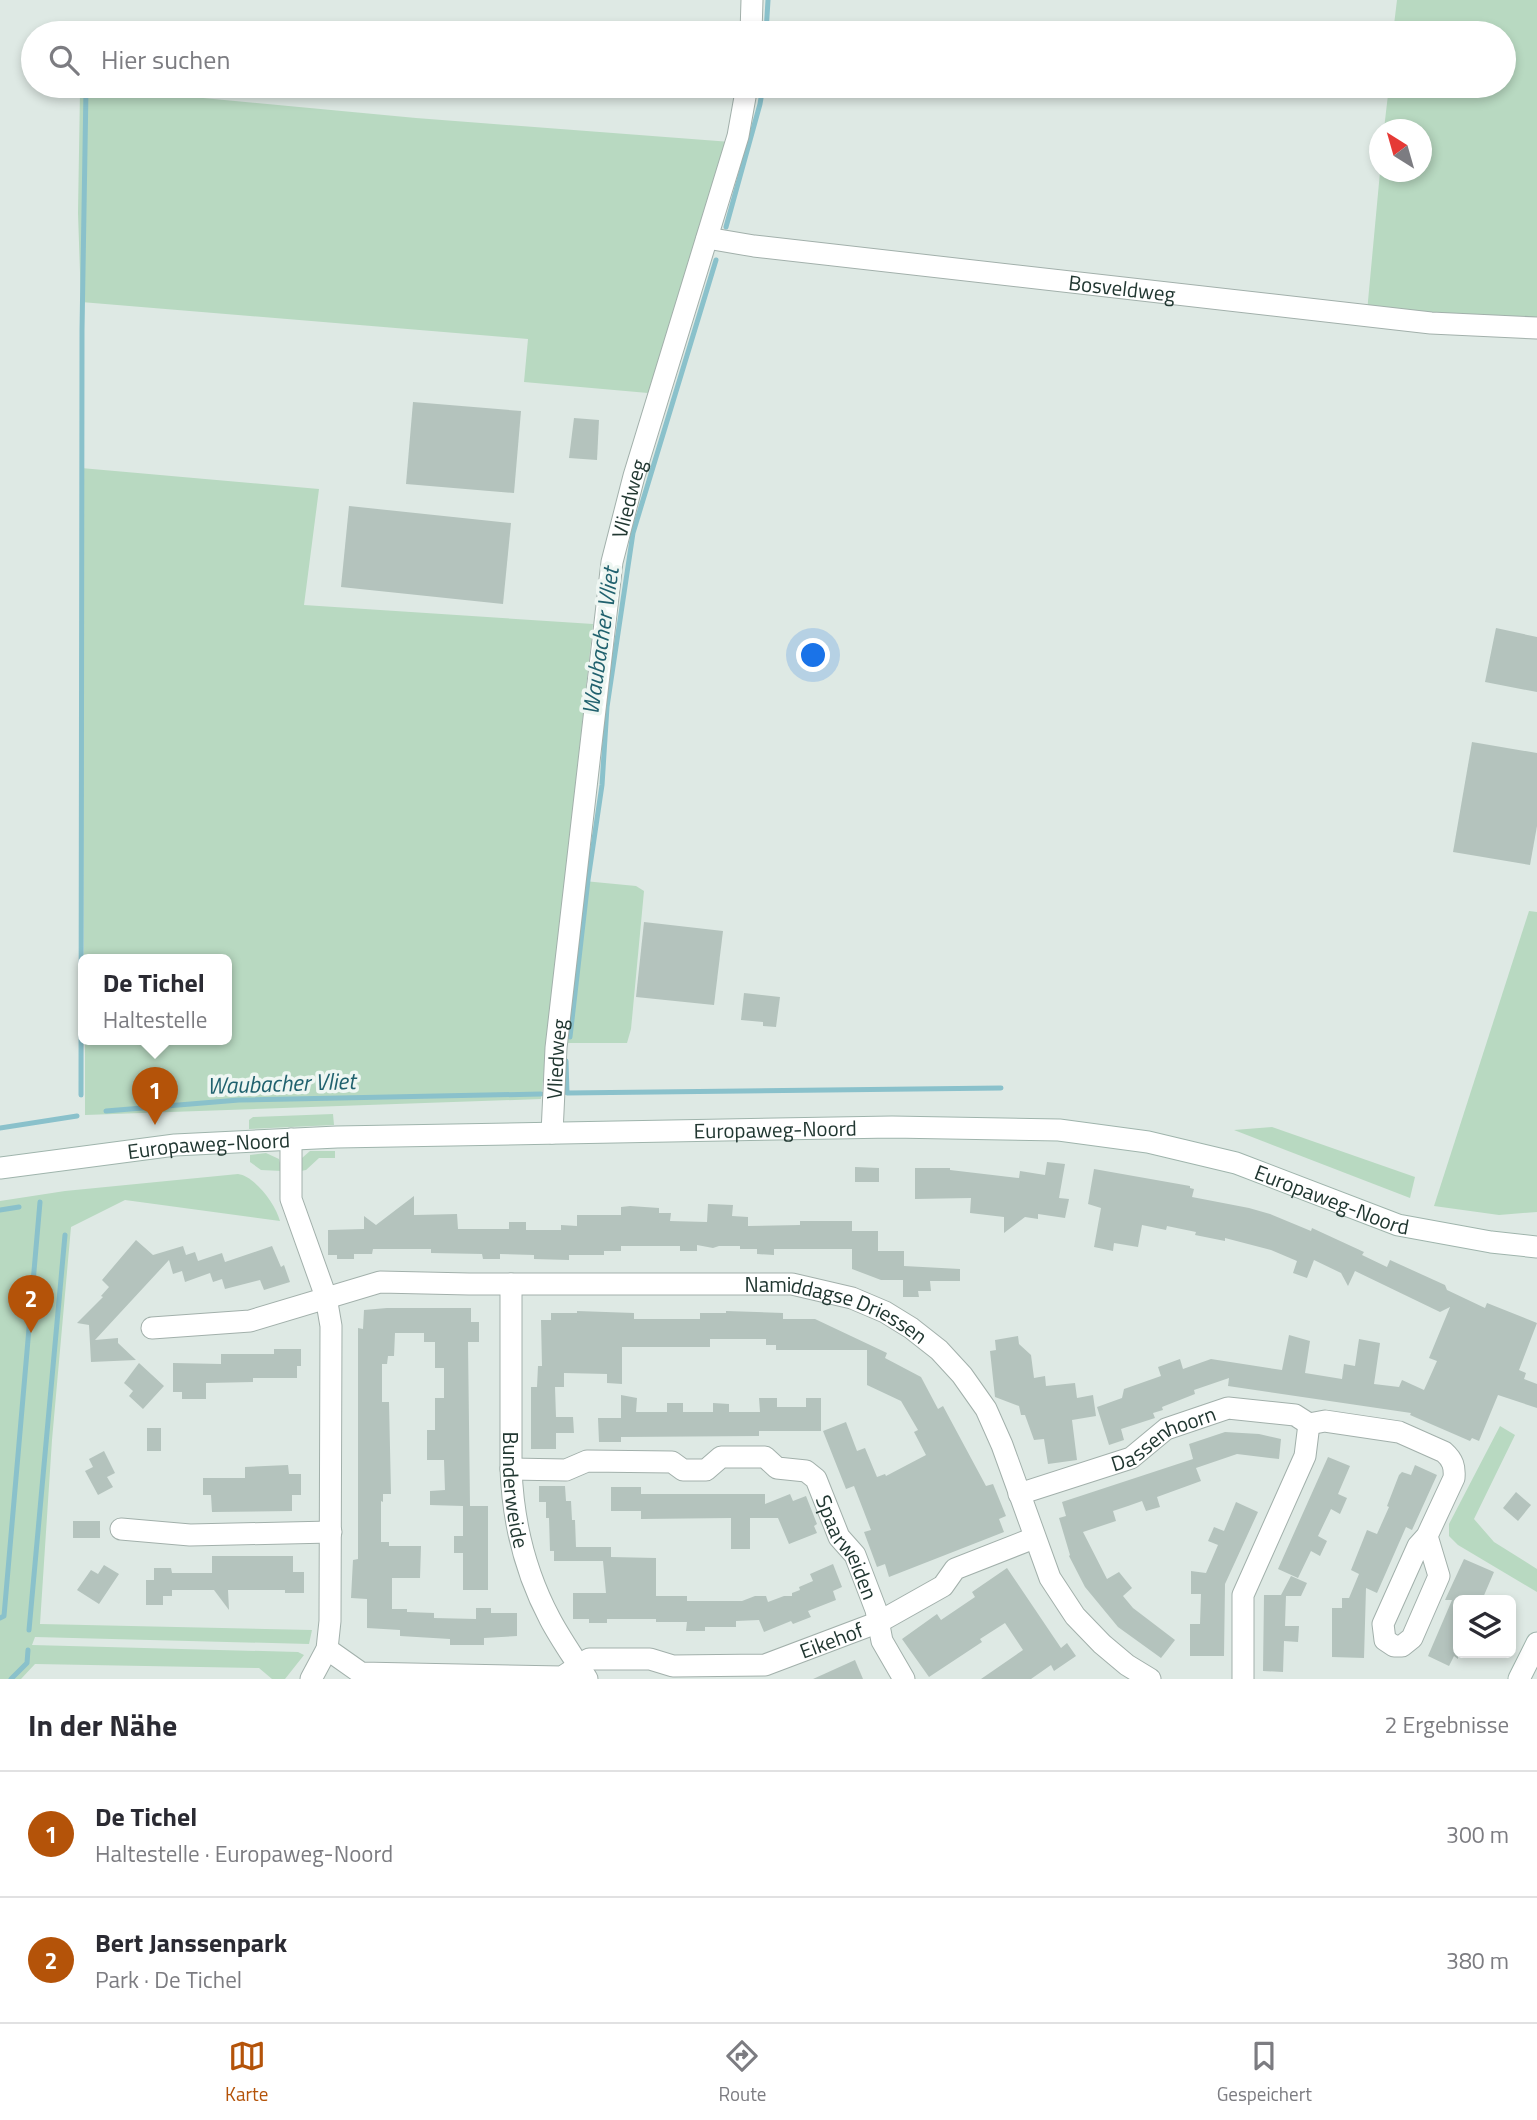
<!DOCTYPE html>
<html lang="de">
<meta charset="utf-8">
<style>
:root{--surface:#fff;--page:#f7f7f7;--text:#2b2b33;--muted:#7c7c81;--line:#e1e1e2;--accent:#b45309}
body{margin:0;font-family:"Titillium Web",sans-serif;background:var(--page);color:var(--text)}
.controls{position:absolute;right:21px;bottom:21px;display:grid;overflow:hidden;border-radius:10px;box-shadow:0 4px 10px #0003}
.controls button{width:63px;height:63px;display:grid;place-items:center;padding:0;border:0;border-bottom:2px solid var(--line);background:var(--surface);color:var(--text);font:35px sans-serif}
.compass{position:absolute;left:1369px;top:119px;width:63px;height:63px;border-radius:50%;background:var(--surface);box-shadow:0 4px 10px #0003;rotate:323deg}
.you{position:absolute;left:814px;top:656px;width:24px;height:24px;margin:-18px;border:5px solid #fff;border-radius:50%;background:#1a73e8;box-shadow:0 0 0 10px #1a73e833}
.badge{display:grid;place-items:center;width:46px;height:46px;border-radius:50%;background:var(--accent);color:#fff;font-size:23px;font-weight:700}
.pin{position:absolute;translate:-50% -58px;filter:drop-shadow(0 2px 4px #0008)}
.pin::after{content:'';position:absolute;top:37px;width:24px;height:21px;background:inherit;clip-path:polygon(0 0,100% 0,50% 100%)}
.popup{position:absolute;left:78px;top:954px;width:154px;height:91px;box-sizing:border-box;display:grid;place-content:center;border-radius:10px;background:var(--surface);filter:drop-shadow(0 2px 5px #0005);font-size:23px;white-space:nowrap;color:var(--muted)}
.popup b{font-size:26px;color:var(--text)}
.popup::after{content:'';position:absolute;left:50%;top:100%;margin-left:-14px;border:14px solid transparent;border-top-color:var(--surface)}
.list{margin:0;padding:0;list-style:none}
h2{display:flex;justify-content:space-between;align-items:center;height:91px;margin:0;padding:0 28px;font-size:30px}
h2 small{font-size:23px;font-weight:400;color:var(--muted)}
.list li{display:grid;grid-template-columns:46px 1fr auto;gap:21px;align-items:center;box-sizing:border-box;height:126px;padding:0 28px;border-top:2px solid var(--line)}
.list b{display:block;font-size:26px;white-space:nowrap}
.list p{margin:0;font-size:23px;white-space:nowrap;color:var(--muted)}
.list em{font-size:23px;font-style:normal;color:var(--muted)}
.icon{flex:none;width:38px;height:38px;fill:none;stroke:currentColor;stroke-width:2;stroke-linecap:round;stroke-linejoin:round}
.map{position:relative;flex:none;width:1537px;height:1679px;overflow:hidden}
.search{position:absolute;background:var(--surface);box-shadow:0 4px 10px #0003;left:21px;right:21px;top:21px;height:77px;display:flex;align-items:center;gap:18px;box-sizing:border-box;padding:0 24px;border-radius:38px;color:var(--muted);font-size:26px}
.sheet{height:343px;background:var(--surface)}
nav{display:flex;justify-content:space-around;align-items:center;box-sizing:border-box;height:98px;border-top:2px solid var(--line);background:var(--surface);font-size:19px;color:var(--muted)}
nav a{display:grid;justify-items:center;gap:4px}
nav .on{color:var(--accent)}
.map>svg:first-child{display:block}
.green{fill:#b8d9c1}
.lines{fill:none;stroke-linecap:round;stroke-linejoin:round}
.stream{stroke:#8ac1cb;stroke-width:5}
.building{fill:#b4c3bd}
.street-casing{stroke:#a2b0ab;stroke-width:23}
.secondary-casing{stroke:#9fb4ac;stroke-width:23}
.street{stroke:#fff;stroke-width:21}
.secondary{stroke:#fff;stroke-width:21}
.labels{text-anchor:middle;dominant-baseline:central;stroke-width:7;stroke-linejoin:round;paint-order:stroke}
.street-label{font-size:21px;fill:#213731;stroke:#eef6f2}
.water-label{font-size:23px;font-style:italic;fill:#20616e;stroke:#eef6f2}
</style>
<div class="map">
<svg width="1537" height="1679" viewBox="0 0 1537 1679">
<rect width="100%" height="100%" fill="#dee9e4"/>
<g class="green">
<path d="M1397,0H1537V321L1367,312L1380,172H1422V130L1384,129L1389,86H1504V33H1393Z"/>
<path d="M87,87L416,118L731,142L656,387L648,393L524,382L528,339L81,302L78,213L80,91Z"/>
<path d="M81,468L319,489L304,605L593,624L541,1099L85,1115V1039H227V959H84Z"/>
<path d="M584,881L636,886L644,891L631,1029L627,1043H562Z"/>
<path d="M1529,911L1537,912V1212L1499,1215L1434,1206Z"/>
<path d="M333,1114L334,1125L249,1129V1120L253,1117Z"/>
<path d="M1272,1127L1415,1177L1410,1198L1234,1130Z"/>
<path d="M310,1151H335V1158H319L306,1170L301,1171L302,1158Z"/>
<path d="M266,1153L279,1159L282,1171L261,1170L250,1162V1155Z"/>
<path d="M238,1174C255,1176 276,1205 280,1221L125,1200L71,1227L52,1440L40,1624L312,1630L309,1644L35,1637L32,1645L298,1652L304,1655L285,1679H272L259,1668L35,1664L21,1679H0V1201L65,1191Z"/>
<path d="M1500,1426L1515,1435L1474,1519L1494,1542L1537,1569V1592L1458,1545L1449,1536V1524Z"/>
</g>
<g class="lines">
<g class="stream">
<path d="M766,33L768,0"/>
<path d="M726,227L760,104L763,86"/>
<path d="M570,1037L588,880L602,785L607,707L633,533L716,260"/>
<path d="M566,1061L567,1093L1001,1088"/>
<path d="M81,1095L82,331L86,89"/>
<path d="M106,1111L239,1100L541,1094"/>
<path d="M0,1128L77,1116"/>
<path d="M0,1210L19,1207"/>
<path d="M0,1618L4,1616L40,1202"/>
<path d="M29,1630L65,1235"/>
<path d="M11,1679L27,1663L28,1650"/>
</g>
</g>
<g class="building">
<path d="M413,402L521,411L514,493L406,484Z"/>
<path d="M574,418L599,420L597,460L569,458Z"/>
<path d="M349,506L511,523L503,604L341,587Z"/>
<path d="M1496,628L1537,637V692L1485,682Z"/>
<path d="M1472,742L1537,753V826L1530,865L1453,852Z"/>
<path d="M644,922L723,931L714,1005L636,997Z"/>
<path d="M744,993L780,997L776,1027L763,1026V1022L741,1020Z"/>
<path d="M1047,1162L1065,1164L1059,1198L1069,1199L1065,1218L1038,1214V1219L1025,1217L1004,1233V1217L970,1213L971,1198L915,1199V1168H950V1170L1019,1178L1020,1171L1045,1175Z"/>
<path d="M855,1167L879,1168V1182H855Z"/>
<path d="M1094,1169L1190,1186V1188L1194,1189L1192,1197L1249,1208L1270,1214L1311,1231L1312,1228L1364,1252L1362,1255L1387,1267L1390,1260L1445,1285L1447,1290L1485,1308L1487,1303L1537,1323L1519,1370L1526,1373L1524,1379L1537,1384V1408L1498,1395L1479,1441L1472,1438L1470,1441L1410,1415L1411,1413L1228,1386L1229,1378L1194,1390L1195,1394L1162,1407L1163,1410L1153,1413L1155,1418L1121,1429L1124,1440L1109,1445L1097,1407L1122,1398L1124,1389L1161,1376L1158,1367L1180,1359L1183,1369L1211,1359L1282,1370L1289,1335L1310,1341L1305,1373L1342,1379L1344,1364L1355,1366L1359,1339L1380,1343L1374,1384L1399,1387L1402,1380L1424,1390L1437,1361L1429,1358L1450,1307L1440,1312L1355,1271L1348,1286L1341,1273L1314,1260L1307,1278L1293,1273L1297,1261L1271,1250L1225,1238V1241L1195,1235L1196,1232L1167,1226L1166,1230L1142,1225L1138,1247L1114,1243L1113,1251L1094,1247L1101,1208L1088,1204Z"/>
<path d="M414,1196V1215L457,1214L458,1229H509V1222H526V1230H561V1225L577,1226V1215H621V1207L630,1206L659,1208V1213H671L670,1221L707,1222L708,1204L733,1205L732,1216L748,1217V1226L800,1225V1221H852V1231H878V1251H904V1266L960,1269V1281H930L931,1291H918L919,1297H903V1280H881L852,1269V1249H774V1255L757,1254V1249H740V1246H719L713,1248L697,1245V1251H680V1246H621V1251H604V1255H569V1260L534,1259V1255L500,1254V1259H483L482,1254L431,1253V1249H373L372,1254H354V1259H337V1255H328V1230L364,1229V1216L376,1225Z"/>
<path d="M136,1240L153,1255L183,1246L186,1255L195,1252L198,1261L222,1253L225,1262L272,1246L281,1267L284,1265L290,1282L264,1290L260,1280L225,1289L222,1279L213,1282L210,1273L185,1282L182,1271L173,1274L169,1260L95,1340L118,1338V1343L136,1360L91,1362L89,1325L77,1323L103,1297L101,1296L109,1287L102,1280Z"/>
<path d="M387,1308H471V1322H479V1342H468L470,1506H488V1590H463V1553H454V1536H463V1506L430,1505V1491L445,1490L444,1460H427V1430H435V1398H444V1368H435V1342H424V1333H395L394,1356H388L387,1364H382V1402H389L391,1494H383V1502L381,1501V1542H389V1546H421L420,1578H392V1609H407V1612L434,1613V1618L476,1619V1608H491V1613H517V1636L484,1638V1645H450V1639L400,1636V1630L367,1628V1599L351,1598L353,1560L358,1559V1328L363,1329L364,1310Z"/>
<path d="M577,1311L634,1313V1319H700V1313H726V1311L783,1313V1319H815L887,1353L885,1358L921,1377L938,1409L943,1406L986,1486L993,1484L1006,1516L999,1519L1004,1532L889,1577L885,1564L877,1567L864,1532L871,1530L854,1486L846,1489L823,1431L846,1422L857,1451L865,1448L877,1477L885,1474L886,1476L926,1455L914,1432L918,1430L901,1401L867,1385V1350H776V1345H766V1339H710V1347H622V1384L607,1383V1374L564,1373V1387H555L556,1417H573L574,1433H556V1449H531V1387H537L538,1366H542L541,1320H551V1313H577Z"/>
<path d="M1018,1336L1019,1344L1031,1355L1034,1378L1045,1376L1046,1386L1075,1383L1077,1398L1093,1395L1096,1416L1072,1420L1077,1460L1048,1464L1044,1439L1034,1440L1025,1415H1021L1019,1406L995,1397L990,1351L996,1350L995,1340Z"/>
<path d="M274,1349H301V1366H297V1378H253V1382L206,1383V1399H182V1392H173V1363L221,1364V1354H274Z"/>
<path d="M139,1363L164,1386L143,1409L129,1396L133,1391L124,1383Z"/>
<path d="M621,1395L637,1398L636,1412H667V1403H683V1412H713V1403L729,1404V1412H760L759,1398H777V1407H806V1398H821V1431H759V1436L621,1437V1442H599L598,1418H621Z"/>
<rect x="147" y="1428" width="14" height="23"/>
<path d="M1225,1432L1259,1434L1281,1439L1279,1459L1237,1454L1196,1468L1201,1481L1157,1497L1160,1507L1146,1511L1142,1501L1128,1506L1113,1511L1116,1521L1083,1532L1107,1579L1119,1572L1132,1588L1123,1596L1133,1608L1175,1640L1161,1658L1118,1627L1085,1587L1069,1556L1070,1555L1059,1518L1066,1516L1062,1502L1193,1459L1189,1444Z"/>
<path d="M104,1451L115,1473L107,1477L113,1487L98,1495L85,1471L93,1467L89,1459Z"/>
<path d="M1328,1457L1350,1466L1338,1494L1347,1498L1340,1514L1331,1509L1318,1536L1327,1541L1320,1556L1311,1551L1298,1578L1278,1569Z"/>
<path d="M288,1465L289,1474H301V1495H292V1511L212,1512L211,1495H203V1478H245V1467Z"/>
<path d="M1415,1465L1437,1475L1412,1530L1406,1527L1377,1593L1366,1588L1364,1658L1332,1657V1608H1342V1598H1349L1359,1574L1351,1570L1367,1530L1377,1534L1389,1507L1387,1506L1399,1475L1402,1472L1411,1475Z"/>
<path d="M539,1486H565L566,1501H571L572,1520H575L576,1547H611V1557L656,1558V1596H687V1601H742L755,1596H766L768,1602L784,1596H792V1593L800,1590L799,1587L813,1581L810,1574L833,1564L842,1587L833,1591L836,1600L808,1611L811,1617L793,1624L791,1621L764,1632L759,1620L736,1621V1627H705V1631H686L687,1622H656V1619H607V1623H589V1619H573V1593H606L603,1561H554V1551H550L549,1518H546V1502H539Z"/>
<path d="M611,1487H641V1494H765V1504L790,1494L793,1501L806,1496L817,1524L814,1526L817,1533L789,1544L778,1518H750V1549H731V1518L641,1519V1511H611Z"/>
<path d="M1516,1492L1531,1505L1518,1521L1503,1508Z"/>
<path d="M1236,1502L1258,1512L1225,1584L1224,1656H1190V1624H1200L1201,1594H1191V1571L1206,1573L1218,1545L1208,1541L1214,1527L1224,1531Z"/>
<rect x="73" y="1521" width="27" height="17"/>
<path d="M212,1556H293V1572H304V1593H285V1590H228L229,1610L214,1590H172V1596H163V1605H146V1580H154V1568H171L172,1573H212Z"/>
<path d="M1464,1559L1494,1572L1482,1600H1458V1659L1454,1656L1449,1666L1428,1656L1452,1600H1445Z"/>
<path d="M104,1565L119,1574L99,1604L77,1590L91,1570L98,1574Z"/>
<path d="M1007,1568L1061,1648L1067,1643L1076,1656L1054,1671L1051,1665L1031,1679H981L1023,1650L1005,1623L980,1639L982,1642L929,1677L902,1639L937,1614L941,1620L975,1597L972,1592Z"/>
<path d="M1291,1576L1307,1583L1301,1596H1286L1285,1626H1299L1298,1642L1284,1641L1283,1672L1263,1671L1264,1595H1281Z"/>
<path d="M855,1660L863,1679H813Z"/>
</g>
<g class="lines">
<g class="street-casing">
<g id="street">
<path d="M751,33L752,0"/>
<path id="s1" d="M707,238L754,246L1431,323L1537,328"/>
<path id="s2" d="M552,1133L556,1048L563,987L612,562L634,476L738,136L747,86"/>
<path d="M291,1139V1199L326,1297L331,1326L330,1621L327,1649L311,1679"/>
<path id="s3" d="M511,1284V1469C513,1522 525,1572 550,1619C561,1640 575,1659 587,1679"/>
<path id="s4" d="M152,1328L250,1321L380,1282L469,1284H792L852,1298L885,1312L911,1328L939,1350L962,1375L986,1409L1002,1445L1050,1578L1075,1616L1102,1644L1127,1665L1150,1679"/>
<path id="s5" d="M511,1469L566,1470L587,1461L672,1462L683,1470H706L721,1457H765L777,1468L806,1471L816,1479L839,1537L855,1555L876,1610L882,1641L904,1679"/>
<path id="s6" d="M1019,1494L1131,1458L1166,1429L1228,1408L1295,1415L1309,1424L1325,1421L1399,1432L1444,1452C1453,1460 1455,1467 1454,1478L1427,1536L1418,1546L1383,1624L1385,1640L1394,1646H1402L1412,1638L1439,1576L1427,1536"/>
<path d="M121,1529L190,1535L331,1532"/>
<path id="s7" d="M327,1649L361,1673L562,1677L589,1659H650L673,1666L765,1665L879,1622L943,1586L955,1569L1034,1538"/>
<path d="M1243,1679V1595L1305,1456L1309,1424"/>
</g>
</g>
<g class="secondary-casing">
<g id="secondary">
<path id="s8" d="M0,1168L175,1145L337,1137L892,1127L1059,1130L1148,1142L1236,1163L1398,1225L1491,1242L1537,1247"/>
<path d="M1519,1679L1537,1643"/>
</g>
</g>
<use href="#street" class="street"/>
<use href="#secondary" class="secondary"/>
</g>
<g class="labels">
<g class="street-label">
<text stroke="none"><textPath href="#s1" startOffset="418">Bosveldweg</textPath></text>
<text stroke="none"><textPath href="#s2" startOffset="640">Vliedweg</textPath></text>
<text stroke="none"><textPath href="#s2" startOffset="74">Vliedweg</textPath></text>
<text stroke="none"><textPath href="#s8" startOffset="777">Europaweg-Noord</textPath></text>
<text stroke="none"><textPath href="#s8" startOffset="210">Europaweg-Noord</textPath></text>
<text stroke="none"><textPath href="#s8" startOffset="1344">Europaweg-Noord</textPath></text>
<text stroke="none"><textPath href="#s4" startOffset="695">Namiddagse Driessen</textPath></text>
<text stroke="none"><textPath href="#s6" startOffset="156">Dassenhoorn</textPath></text>
<text stroke="none"><textPath href="#s3" startOffset="206">Bunderweide</textPath></text>
<text stroke="none"><textPath href="#s5" startOffset="397">Spaarweiden</textPath></text>
<text stroke="none"><textPath href="#s7" startOffset="523">Eikehof</textPath></text>
</g>
<g class="water-label">
<text transform="translate(600 641) rotate(-82)">Waubacher Vliet</text>
<text transform="translate(281 1083) rotate(-2)">Waubacher Vliet</text>
</g>
</g>
</svg>
<div class="controls">
<button><svg class="icon" aria-label="layers" viewBox="0 0 24 24"><path d="M12 4l9 5-9 5-9-5zM3 14l9 5 9-5"/></svg></button>
</div>
<svg class="compass" viewBox="-18 -18 36 36"><path d="M0-13l5 13h-10z" fill="#e53935"/><path d="M0 13l5-13h-10z" fill="#7c7c81"/></svg>
<div class="you"></div>
<div class="pin badge" style="left:155px;top:1125px">1</div>
<div class="popup"><b>De Tichel</b>Haltestelle</div>
<div class="pin badge" style="left:31px;top:1333px">2</div>
<div class="search"><svg class="icon" aria-label="search" viewBox="0 0 24 24"><circle cx="10" cy="10" r="6"/><path d="M15 15l6 6"/></svg>Hier suchen</div>
</div>
<section class="sheet">
<h2>In der Nähe<small>2 Ergebnisse</small></h2>
<ul class="list">
<li><span class="badge">1</span><div><b>De Tichel</b><p>Haltestelle · Europaweg-Noord</p></div><em>300 m</em></li>
<li><span class="badge">2</span><div><b>Bert Janssenpark</b><p>Park · De Tichel</p></div><em>380 m</em></li>
</ul>
</section>
<nav>
<a class="on"><svg class="icon" aria-label="map" viewBox="0 0 24 24"><path d="M3 6l6-2 6 2 6-2v14l-6 2-6-2-6 2zM9 4v14M15 6v14"/></svg>Karte</a>
<a><svg class="icon" aria-label="directions" viewBox="0 0 24 24"><path d="M12 3l9 9-9 9-9-9zM9 14v-3h6M13 9l2 2-2 2"/></svg>Route</a>
<a><svg class="icon" aria-label="saved" viewBox="0 0 24 24"><path d="M7 4h10v16l-5-4-5 4z"/></svg>Gespeichert</a>
</nav>
